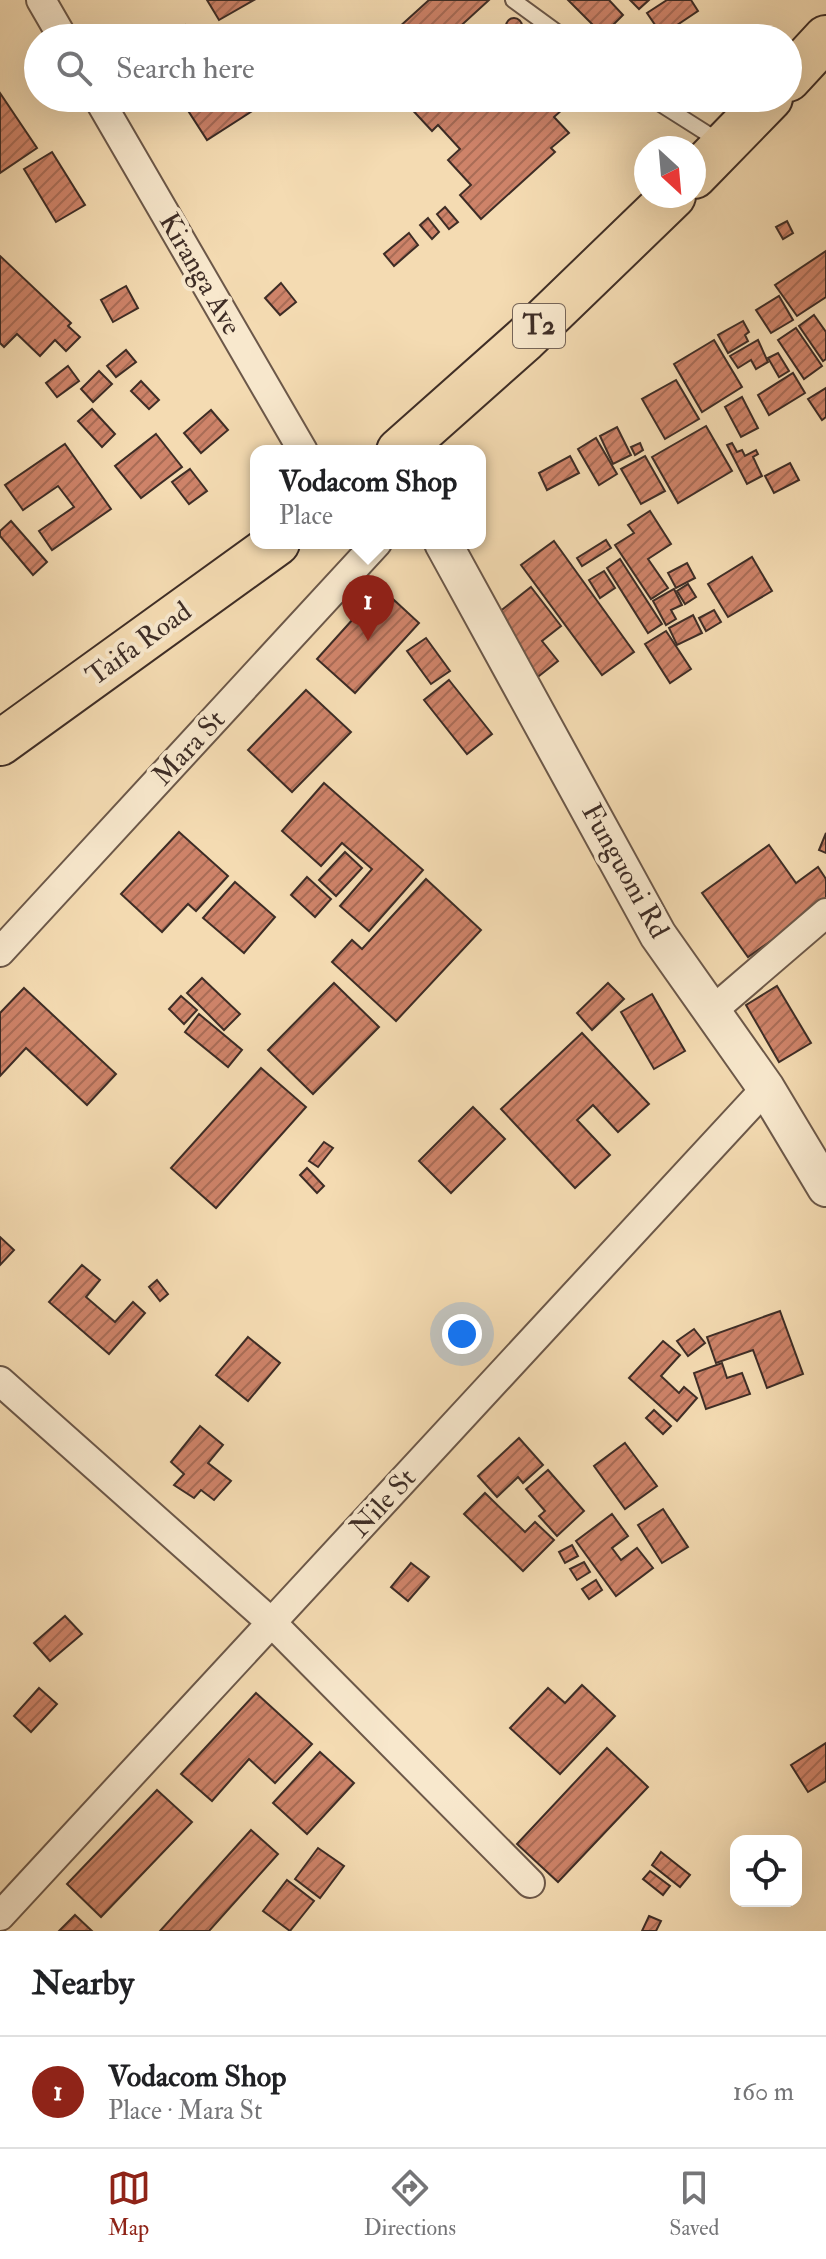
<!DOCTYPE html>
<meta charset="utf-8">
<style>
:root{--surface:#fff;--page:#f2f2f2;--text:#202124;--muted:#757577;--line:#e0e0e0;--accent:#8f2418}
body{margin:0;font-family:"IM FELL Double Pica",serif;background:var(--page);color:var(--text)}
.controls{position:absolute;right:24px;bottom:24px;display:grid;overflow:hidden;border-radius:16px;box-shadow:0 8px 32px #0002}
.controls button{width:72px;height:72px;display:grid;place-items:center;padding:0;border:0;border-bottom:2px solid var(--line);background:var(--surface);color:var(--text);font:40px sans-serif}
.compass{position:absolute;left:634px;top:136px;width:72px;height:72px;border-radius:50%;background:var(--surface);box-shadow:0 8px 32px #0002;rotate:154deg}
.you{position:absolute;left:462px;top:1334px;width:28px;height:28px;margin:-20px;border:6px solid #fff;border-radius:50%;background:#1a73e8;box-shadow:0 0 0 12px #1a73e833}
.badge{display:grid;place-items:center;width:52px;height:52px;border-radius:50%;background:var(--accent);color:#fff;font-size:26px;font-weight:700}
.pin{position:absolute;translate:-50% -66px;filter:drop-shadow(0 2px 4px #0008)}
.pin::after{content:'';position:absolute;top:42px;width:28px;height:24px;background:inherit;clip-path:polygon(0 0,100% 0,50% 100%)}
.popup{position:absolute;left:250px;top:445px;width:236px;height:104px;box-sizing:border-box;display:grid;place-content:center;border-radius:16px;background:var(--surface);filter:drop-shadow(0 2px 6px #0005);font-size:26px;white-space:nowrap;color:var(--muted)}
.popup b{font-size:30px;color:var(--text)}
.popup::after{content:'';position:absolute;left:50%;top:100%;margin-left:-16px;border:16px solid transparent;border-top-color:var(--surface)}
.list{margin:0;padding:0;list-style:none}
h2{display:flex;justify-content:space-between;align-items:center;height:104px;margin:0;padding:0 32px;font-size:34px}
h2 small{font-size:26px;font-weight:400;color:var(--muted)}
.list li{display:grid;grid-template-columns:52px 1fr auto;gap:24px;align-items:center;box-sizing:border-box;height:112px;padding:0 32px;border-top:2px solid var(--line)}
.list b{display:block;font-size:30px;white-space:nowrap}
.list p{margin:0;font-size:26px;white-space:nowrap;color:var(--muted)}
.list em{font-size:26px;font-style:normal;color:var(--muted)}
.icon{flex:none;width:44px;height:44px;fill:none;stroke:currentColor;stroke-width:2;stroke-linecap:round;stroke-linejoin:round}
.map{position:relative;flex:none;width:826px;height:1931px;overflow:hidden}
.search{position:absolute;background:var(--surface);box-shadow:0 8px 32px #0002;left:24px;right:24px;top:24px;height:88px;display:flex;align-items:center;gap:20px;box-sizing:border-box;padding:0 28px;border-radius:44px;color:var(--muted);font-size:30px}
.sheet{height:216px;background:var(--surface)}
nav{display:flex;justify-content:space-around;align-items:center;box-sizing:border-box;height:112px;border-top:2px solid var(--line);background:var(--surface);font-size:22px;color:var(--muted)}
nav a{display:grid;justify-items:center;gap:4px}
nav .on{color:var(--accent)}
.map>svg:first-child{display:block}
.building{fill:url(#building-hatch);stroke:#3e2d26;stroke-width:2}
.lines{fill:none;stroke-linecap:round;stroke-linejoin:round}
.service-casing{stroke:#6c5849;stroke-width:18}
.minor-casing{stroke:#6c5849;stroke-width:32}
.tertiary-casing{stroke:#6c5849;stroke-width:40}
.trunk-casing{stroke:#3e2d26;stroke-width:48}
.service{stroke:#f8e8cd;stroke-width:14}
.minor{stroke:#f8e8cd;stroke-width:28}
.tertiary{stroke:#f8e8cd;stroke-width:36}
.trunk{stroke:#f4dbb2;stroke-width:44}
.labels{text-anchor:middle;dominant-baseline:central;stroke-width:8;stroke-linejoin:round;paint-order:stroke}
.shield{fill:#f8e8cd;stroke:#766558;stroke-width:2}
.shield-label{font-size:26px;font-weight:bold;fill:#3e2d26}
.street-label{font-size:28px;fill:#3e2d26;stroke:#f8e8cd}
</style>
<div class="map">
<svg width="826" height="1931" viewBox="0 0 826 1931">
<defs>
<pattern id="building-hatch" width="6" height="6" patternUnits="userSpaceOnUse" patternTransform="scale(2)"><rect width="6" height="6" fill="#ce8369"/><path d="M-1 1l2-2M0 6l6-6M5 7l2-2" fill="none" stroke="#a96c56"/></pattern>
</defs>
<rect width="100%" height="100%" fill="#f4dbb2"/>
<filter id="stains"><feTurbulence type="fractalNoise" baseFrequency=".0025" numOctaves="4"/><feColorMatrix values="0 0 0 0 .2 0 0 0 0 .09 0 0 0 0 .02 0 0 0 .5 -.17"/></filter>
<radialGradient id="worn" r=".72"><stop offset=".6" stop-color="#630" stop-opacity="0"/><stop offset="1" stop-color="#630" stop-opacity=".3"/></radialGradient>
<g class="building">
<path d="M207,0H254L219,20Z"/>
<path d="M429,0H489L454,32L460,38H387Z"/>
<path d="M568,0H609L623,15L603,35Z"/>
<path d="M630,0H649L639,9Z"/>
<path d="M667,0H691L698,11L662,35L647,13Z"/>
<circle cx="514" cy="26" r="8"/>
<path d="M185,25L192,38H160Z"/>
<path d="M489,29L498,38H479Z"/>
<path d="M0,93L37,148L0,173Z"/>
<path d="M205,98H266L268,101L207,140L187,109Z"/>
<path d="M409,98H552L563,109L554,117L569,133L551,148L555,152L481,219L460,195L471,185L448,160L460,149L438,125L432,131L405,102Z"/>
<path d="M52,152L85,205L56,222L24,169Z"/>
<path d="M445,207L458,222L449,229L437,214Z"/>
<path d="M428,218L439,232L432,239L420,225Z"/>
<path d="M787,221L793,233L783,239L776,227Z"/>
<path d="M409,233L418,245L394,266L384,254Z"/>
<path d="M826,251V297L797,316L775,285Z"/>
<path d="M0,256L71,323L68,326L80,337L66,351L55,340L40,356L17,334L4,347L0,343Z"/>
<path d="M281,283L296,302L280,315L265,298Z"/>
<path d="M126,286L138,308L113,322L101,300Z"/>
<path d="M779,296L793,320L771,333L756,310Z"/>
<path d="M814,315L826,332V359L823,361L799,326Z"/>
<path d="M743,321L749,332L745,335L748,341L728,353L718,335Z"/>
<path d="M796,328L822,366L804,379L778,340Z"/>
<path d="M714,340L742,387L702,412L674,364Z"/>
<path d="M758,340L768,362L756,369L751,360L738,368L730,356Z"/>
<path d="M126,350L136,362L116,377L107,366Z"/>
<path d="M778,353L789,371L779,377L768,358Z"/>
<path d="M68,366L79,381L57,397L46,383Z"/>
<path d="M99,371L112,384L93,402L81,389Z"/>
<path d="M793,373L805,393L769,415L758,395Z"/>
<path d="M676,380L699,419L665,439L642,399Z"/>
<path d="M141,381L159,400L149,409L131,391Z"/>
<path d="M826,388V417L822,420L808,399Z"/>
<path d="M742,397L758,428L741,437L725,407Z"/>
<path d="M92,409L115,434L102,447L78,421Z"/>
<path d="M211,410L228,430L201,453L184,433Z"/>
<path d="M706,426L732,471L678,503L652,457Z"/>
<path d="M617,427L631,455L613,464L600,436Z"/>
<path d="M156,434L182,467L141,498L115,466Z"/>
<path d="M596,438L617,474L599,485L578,449Z"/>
<path d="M640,443L643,450L635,455L631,447Z"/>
<path d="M732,443L737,452L742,450L745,456L756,450L758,454L753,457L762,476L747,484L727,445Z"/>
<path d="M65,444L111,509L52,550L39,531L74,507L58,486L23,510L5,485Z"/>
<path d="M570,456L579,473L547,490L539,473Z"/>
<path d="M645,456L665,491L641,504L621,469Z"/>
<path d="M790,463L799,480L774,493L765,476Z"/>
<path d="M190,469L207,491L189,504L172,482Z"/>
<path d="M650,511L671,544L648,559L668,588L651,599L615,545L634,533L628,525Z"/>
<path d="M11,521L47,562L33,575L0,536V531Z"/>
<path d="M606,540L611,548L582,566L577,558Z"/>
<path d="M554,541L634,652L602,675L521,565Z"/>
<path d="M752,557L772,591L728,617L708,584Z"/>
<path d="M620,559L662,624L648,633L607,568Z"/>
<path d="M687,563L695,578L676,588L668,573Z"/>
<path d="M604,571L615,588L600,598L589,580Z"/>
<path d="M688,584L696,597L685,604L677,591Z"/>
<path d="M531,587L561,626L542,641L558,661L535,679L489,620Z"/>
<path d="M381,588L419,623L355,693L317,659Z"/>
<path d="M674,589L682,605L671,610L676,619L666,625L653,601Z"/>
<path d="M714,610L721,622L706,631L699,618Z"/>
<path d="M693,615L702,633L677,645L669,628Z"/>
<path d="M666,631L691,669L670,683L645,644Z"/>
<path d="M426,638L450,671L431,684L407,651Z"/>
<path d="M449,680L492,734L467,754L424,700Z"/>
<path d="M306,690L351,732L292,792L248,750Z"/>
<path d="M324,783L423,870L369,931L340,906L372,869L342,843L321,866L282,831Z"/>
<path d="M179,832L228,876L196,911L188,904L162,932L121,894Z"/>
<path d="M826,833V853L819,850Z"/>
<path d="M769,845L796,883L818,867L826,879V902L748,957L702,893Z"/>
<path d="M345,852L362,868L336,896L319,880Z"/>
<path d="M307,877L331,899L315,917L291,895Z"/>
<path d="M426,879L481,930L396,1021L332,962L352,940L362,949Z"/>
<path d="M235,882L275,917L244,953L203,918Z"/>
<path d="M202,978L240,1014L224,1030L187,993Z"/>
<path d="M334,983L379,1027L313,1094L268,1050Z"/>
<path d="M608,983L624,999L592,1030L577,1013Z"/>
<path d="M777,986L811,1043L779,1062L746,1005Z"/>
<path d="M24,988L116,1074L87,1105L26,1048L0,1076V1013Z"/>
<path d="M652,994L685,1051L654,1069L621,1012Z"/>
<path d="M181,996L197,1010L184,1024L169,1009Z"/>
<path d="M199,1014L242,1050L228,1067L185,1032Z"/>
<path d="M582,1033L649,1104L618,1132L593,1105L577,1120L610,1155L575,1188L501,1109Z"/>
<path d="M261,1068L306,1107L216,1208L171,1168Z"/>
<path d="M473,1107L505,1139L451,1193L419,1161Z"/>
<path d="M324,1142L333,1148L318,1167L309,1161Z"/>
<path d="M307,1168L324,1186L317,1193L300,1175Z"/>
<path d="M0,1237L14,1250L0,1265Z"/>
<path d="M82,1265L100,1280L86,1297L115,1322L133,1302L145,1313L109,1354L49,1302Z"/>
<path d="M157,1280L168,1294L160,1301L149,1287Z"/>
<path d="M780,1311L803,1374L767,1388L753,1350L716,1363L707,1337Z"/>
<path d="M694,1329L705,1343L688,1356L677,1341Z"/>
<path d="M248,1337L280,1363L248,1401L216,1375Z"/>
<path d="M663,1341L680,1355L661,1376L679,1393L684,1387L697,1398L677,1421L629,1378Z"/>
<path d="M722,1363L727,1378L742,1373L750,1394L706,1409L694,1373Z"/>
<path d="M654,1410L671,1426L663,1434L646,1418Z"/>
<path d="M200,1426L223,1445L208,1463L231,1481L214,1500L201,1490L194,1498L174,1485L184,1474L171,1462Z"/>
<path d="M519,1438L543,1465L523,1483L518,1477L497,1497L478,1476Z"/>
<path d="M625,1443L657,1486L625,1509L594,1466Z"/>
<path d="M548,1470L584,1511L557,1536L539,1516L545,1511L526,1489Z"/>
<path d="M485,1493L525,1532L535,1522L554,1540L523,1571L464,1514Z"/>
<path d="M663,1509L688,1547L662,1563L638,1525Z"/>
<path d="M612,1514L628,1536L612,1548L621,1560L637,1548L653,1568L616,1596L576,1541Z"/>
<path d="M572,1545L578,1556L565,1563L559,1552Z"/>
<path d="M584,1562L590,1572L577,1580L570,1569Z"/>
<path d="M411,1563L429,1577L408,1601L391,1587Z"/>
<path d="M596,1580L602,1590L589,1599L582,1589Z"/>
<path d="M65,1616L82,1634L50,1661L34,1643Z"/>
<path d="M582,1685L615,1716L560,1774L510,1728L548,1688L565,1703Z"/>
<path d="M39,1688L57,1704L31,1732L14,1716Z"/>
<path d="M256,1693L312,1744L275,1783L249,1759L212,1801L181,1774Z"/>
<path d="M826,1743V1781L808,1792L791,1765Z"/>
<path d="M607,1748L648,1787L558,1882L517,1844Z"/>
<path d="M320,1752L354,1783L307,1834L273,1803Z"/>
<path d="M157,1790L192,1822L101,1917L67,1884Z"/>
<path d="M251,1830L278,1854L209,1931H160Z"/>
<path d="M318,1848L344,1866L320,1898L295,1879Z"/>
<path d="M661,1852L690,1875L680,1887L652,1865Z"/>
<path d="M650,1871L670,1886L663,1895L643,1879Z"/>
<path d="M287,1880L314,1901L290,1931L263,1911Z"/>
<path d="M75,1915L92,1931H59Z"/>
<path d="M649,1916L661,1921L656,1931H642Z"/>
</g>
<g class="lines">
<g class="service-casing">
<g id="service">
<path d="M513,0L565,38"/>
<path d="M651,98L722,143"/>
</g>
</g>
<g class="minor-casing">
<g id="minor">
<path d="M41,0L63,38"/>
<path d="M98,98L303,451"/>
<path d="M0,952L377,543"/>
<path d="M712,1011L826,913"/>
<path d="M0,1381L272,1623L530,1883"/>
<path d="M0,1916L766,1088"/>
</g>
</g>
<g class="tertiary-casing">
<path id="tertiary" d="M443,543L658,935L766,1088L826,1188"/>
</g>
<g class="trunk-casing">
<g id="trunk">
<path d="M788,79L826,38"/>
<path d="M694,176L770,98"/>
<path d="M399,451L525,339L673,196"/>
<path d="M0,743L277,543"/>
</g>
</g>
<use href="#service" class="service"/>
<use href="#minor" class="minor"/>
<use href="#tertiary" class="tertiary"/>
<use href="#trunk" class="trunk"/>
</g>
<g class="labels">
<rect class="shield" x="513" y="304" width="52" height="44" rx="6"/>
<g class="shield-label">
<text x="539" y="326">T2</text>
</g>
<g class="street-label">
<text transform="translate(200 274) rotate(60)">Kiranga Ave</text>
<text transform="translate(139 644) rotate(-36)">Taifa Road</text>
<text transform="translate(189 748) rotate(-47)">Mara St</text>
<text transform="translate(625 871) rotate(61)">Funguoni Rd</text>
<text transform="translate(383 1503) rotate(-47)">Nile St</text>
</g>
</g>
<rect width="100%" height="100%" filter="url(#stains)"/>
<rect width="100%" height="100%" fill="url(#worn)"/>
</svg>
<div class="controls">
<button><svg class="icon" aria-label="locate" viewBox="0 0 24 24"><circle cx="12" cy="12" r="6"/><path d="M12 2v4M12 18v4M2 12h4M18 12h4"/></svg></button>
</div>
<svg class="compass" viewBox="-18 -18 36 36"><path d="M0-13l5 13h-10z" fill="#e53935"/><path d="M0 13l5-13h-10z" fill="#757577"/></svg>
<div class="you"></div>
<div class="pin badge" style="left:368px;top:641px">1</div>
<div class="popup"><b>Vodacom Shop</b>Place</div>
<div class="search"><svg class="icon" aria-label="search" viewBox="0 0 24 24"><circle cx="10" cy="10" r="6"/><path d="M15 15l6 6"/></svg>Search here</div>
</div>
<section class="sheet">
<h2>Nearby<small></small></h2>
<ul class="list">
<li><span class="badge">1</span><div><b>Vodacom Shop</b><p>Place · Mara St</p></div><em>160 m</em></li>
</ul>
</section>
<nav>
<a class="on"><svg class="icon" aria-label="map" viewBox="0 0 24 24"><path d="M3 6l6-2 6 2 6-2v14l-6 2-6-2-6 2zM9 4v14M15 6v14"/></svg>Map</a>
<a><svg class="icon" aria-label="directions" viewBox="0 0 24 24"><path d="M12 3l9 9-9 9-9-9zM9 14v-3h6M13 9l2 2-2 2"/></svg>Directions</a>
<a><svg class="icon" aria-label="saved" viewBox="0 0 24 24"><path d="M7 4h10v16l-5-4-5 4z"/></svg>Saved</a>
</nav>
